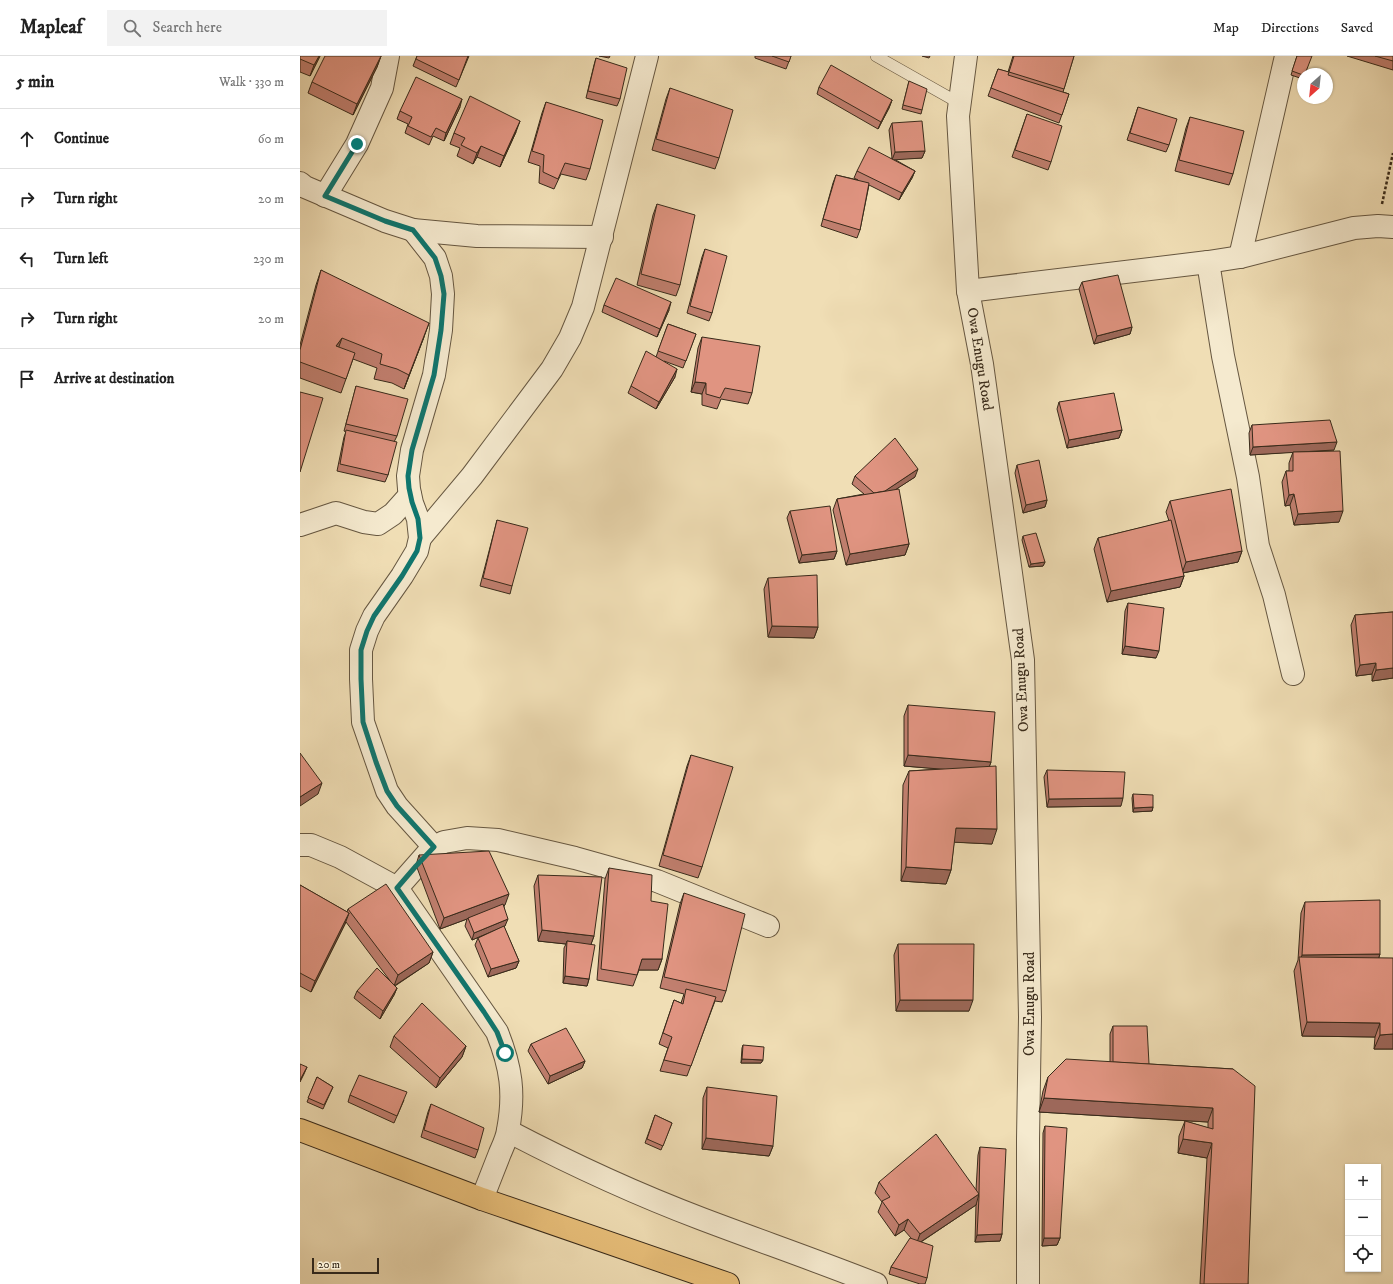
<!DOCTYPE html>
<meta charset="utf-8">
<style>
:root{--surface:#fff;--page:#f2f2f2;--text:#222;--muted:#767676;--line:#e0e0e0}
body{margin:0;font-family:"IM FELL DW Pica",serif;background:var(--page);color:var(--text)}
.controls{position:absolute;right:12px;bottom:12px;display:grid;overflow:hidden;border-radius:0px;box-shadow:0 1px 3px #0004}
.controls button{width:36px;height:36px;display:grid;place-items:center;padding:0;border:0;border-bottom:1px solid var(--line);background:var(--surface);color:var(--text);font:20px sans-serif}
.compass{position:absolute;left:997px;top:12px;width:36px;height:36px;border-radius:50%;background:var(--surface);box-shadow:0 1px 3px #0004;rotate:207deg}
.scale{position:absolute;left:12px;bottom:10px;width:67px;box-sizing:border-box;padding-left:4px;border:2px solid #382a1a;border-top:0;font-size:11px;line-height:14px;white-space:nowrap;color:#382a1a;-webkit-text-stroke:3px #f5eacf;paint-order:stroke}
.stop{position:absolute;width:12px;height:12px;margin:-9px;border:3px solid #0f766e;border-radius:50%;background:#fff}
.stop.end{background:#0f766e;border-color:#fff;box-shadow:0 1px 4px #0008}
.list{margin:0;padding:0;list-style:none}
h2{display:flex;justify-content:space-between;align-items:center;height:52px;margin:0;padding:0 16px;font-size:17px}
h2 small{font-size:13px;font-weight:400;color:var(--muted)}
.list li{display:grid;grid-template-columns:26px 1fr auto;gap:12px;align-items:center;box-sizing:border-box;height:60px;padding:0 16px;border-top:1px solid var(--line)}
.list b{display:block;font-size:15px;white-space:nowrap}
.list em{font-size:13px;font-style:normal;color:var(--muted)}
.icon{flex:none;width:22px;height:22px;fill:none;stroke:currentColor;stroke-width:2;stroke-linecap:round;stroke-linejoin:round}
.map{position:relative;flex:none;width:1093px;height:1228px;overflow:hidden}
header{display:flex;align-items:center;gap:24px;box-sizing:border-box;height:56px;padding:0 20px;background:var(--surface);border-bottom:1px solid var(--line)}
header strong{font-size:19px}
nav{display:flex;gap:22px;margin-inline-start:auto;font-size:14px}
.search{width:280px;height:36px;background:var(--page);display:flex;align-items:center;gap:10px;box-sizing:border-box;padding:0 14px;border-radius:0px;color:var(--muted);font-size:15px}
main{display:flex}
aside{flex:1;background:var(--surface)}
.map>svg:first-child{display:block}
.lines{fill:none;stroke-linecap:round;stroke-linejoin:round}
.service-casing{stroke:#665741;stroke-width:12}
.minor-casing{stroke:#665741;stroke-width:24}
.trunk-casing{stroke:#382a1a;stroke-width:24}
.path{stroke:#382a1a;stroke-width:2.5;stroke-dasharray:3 2;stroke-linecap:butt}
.service{stroke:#f5eacf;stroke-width:11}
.minor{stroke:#f5eacf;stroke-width:22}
.trunk{stroke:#e8bf7a;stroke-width:22}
.wall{fill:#c17f6f;stroke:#382a1a}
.shaded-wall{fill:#9d685a;stroke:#382a1a}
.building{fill:#e09481;stroke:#382a1a}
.route{stroke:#0f766e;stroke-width:5}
.labels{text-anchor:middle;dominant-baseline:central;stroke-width:3.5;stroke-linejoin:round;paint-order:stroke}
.street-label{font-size:15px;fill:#382a1a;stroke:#f5eacf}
</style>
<header>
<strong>Mapleaf</strong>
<div class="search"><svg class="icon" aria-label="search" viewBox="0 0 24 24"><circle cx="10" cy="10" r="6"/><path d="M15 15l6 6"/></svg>Search here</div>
<nav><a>Map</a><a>Directions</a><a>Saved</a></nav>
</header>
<main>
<aside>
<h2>5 min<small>Walk · 330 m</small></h2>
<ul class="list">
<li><svg class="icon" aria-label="ahead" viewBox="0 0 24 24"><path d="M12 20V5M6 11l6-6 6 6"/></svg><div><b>Continue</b></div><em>60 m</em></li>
<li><svg class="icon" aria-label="right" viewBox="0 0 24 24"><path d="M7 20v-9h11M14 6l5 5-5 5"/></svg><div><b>Turn right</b></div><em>20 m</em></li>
<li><svg class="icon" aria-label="left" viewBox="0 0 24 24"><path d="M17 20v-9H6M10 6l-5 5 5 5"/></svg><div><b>Turn left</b></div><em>230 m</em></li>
<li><svg class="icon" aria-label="right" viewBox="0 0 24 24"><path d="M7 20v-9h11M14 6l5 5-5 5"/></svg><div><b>Turn right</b></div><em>20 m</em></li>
<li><svg class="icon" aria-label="arrive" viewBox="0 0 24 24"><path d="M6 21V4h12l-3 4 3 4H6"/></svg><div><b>Arrive at destination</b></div></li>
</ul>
</aside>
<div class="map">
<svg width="1093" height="1228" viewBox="0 0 1093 1228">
<rect width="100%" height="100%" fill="#f0deb5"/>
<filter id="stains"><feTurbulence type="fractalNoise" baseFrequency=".005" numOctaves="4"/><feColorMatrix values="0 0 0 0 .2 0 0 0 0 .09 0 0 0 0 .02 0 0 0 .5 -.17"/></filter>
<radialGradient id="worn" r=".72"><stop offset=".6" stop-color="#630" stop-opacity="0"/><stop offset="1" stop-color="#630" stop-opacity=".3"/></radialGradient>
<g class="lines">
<g class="service-casing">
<path id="service" d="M576,0L659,47"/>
</g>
<g class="minor-casing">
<g id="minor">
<path d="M666,0L658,60L668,235L682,308L723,604L730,961L728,1083V1228"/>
<path d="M0,127L5,131L85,165L113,174L177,180L302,181"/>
<path d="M25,140L57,88L82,32L88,0"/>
<path d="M113,174L135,202L141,220L143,238L141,274L134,319L112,394L108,420L109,433L112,447L118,463L120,482L117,495L102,520L74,560L67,575L61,594V623L63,666L87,735L97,750L134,791"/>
<path d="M940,201L986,0"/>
<path d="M908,206L923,300L948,421L958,490L974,539L993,618"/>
<path d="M668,235L908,206L940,201L1054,172L1078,170L1093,171"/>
<path d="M0,469L36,457L64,466L78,468L93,458L110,439"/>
<path d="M120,482L172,420L252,313L270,282L283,251L347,0"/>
<path d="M0,789H11L40,801L97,832L197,976C211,1011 215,1037 208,1074C207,1082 203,1090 200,1097C194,1112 188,1128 182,1143"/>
<path d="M97,832L127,798L134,791L144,786L167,782L198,784L275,802L357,825L468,870"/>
<path d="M208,1075C271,1108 336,1138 402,1163C460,1185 518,1205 576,1228"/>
</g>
</g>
<g class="trunk-casing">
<path id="trunk" d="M0,1074L182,1143L428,1228"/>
</g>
<path class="path" d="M1082,148L1093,97"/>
<use href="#service" class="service"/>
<use href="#minor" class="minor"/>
<use href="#trunk" class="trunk"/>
</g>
<g class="wall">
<path d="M0,0H20L10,20L0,16Z"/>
<path d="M81,0L77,11L53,59L8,37L12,26Z"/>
<path d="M117,0H169L156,31L113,10Z"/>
<path d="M299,0H310L309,2Z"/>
<path d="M455,0H491L486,13L455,2Z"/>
<path d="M622,0H630L629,2Z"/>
<path d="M713,0H774L763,36L769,38L759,67L688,40L698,13L708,16Z"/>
<path d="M997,0L1003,18V23L991,19Z"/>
<path d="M1047,0H1093V14Z"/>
<path d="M296,2L320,43L317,50L286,42L294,9Z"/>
<path d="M609,25L622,54L621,58L602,53Z"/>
<path d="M519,31L592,44L589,52L578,73L517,38Z"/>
<path d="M370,32L419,102L415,113L352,94L366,43Z"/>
<path d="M246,46L290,113L286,124L261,118L254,133L239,127L240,110L228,106L242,57Z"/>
<path d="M160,51L144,85L133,80L129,89L105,77L108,68L97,63L100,55Z"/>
<path d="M838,51L869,89L866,96L827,84Z"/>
<path d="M727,58L751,106L748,114L712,101Z"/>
<path d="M890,61L933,118L929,129L875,115L886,72Z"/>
<path d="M592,67L625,95L622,102L594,103L615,115L612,122L599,144L569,129L560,174L557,182L521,170L533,127L536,119L558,124L554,122L557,115L592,102L589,74Z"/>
<path d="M216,76L200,111L177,101L173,108L157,100L160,92L150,88L154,77Z"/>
<path d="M357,148L380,229L376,240L337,229L353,159Z"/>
<path d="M405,193L412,257L409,265L387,257L402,201Z"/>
<path d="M21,214L124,281L104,333L92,327L74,323L77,312L53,303L41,337L0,322V289L16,229Z"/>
<path d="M782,226L832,271L830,278L794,288L779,233Z"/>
<path d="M304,249L369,254L357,281L302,256Z"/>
<path d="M368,268L396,278L383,312L364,305L375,321L356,353L328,337L331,330L356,301Z"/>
<path d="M402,281L452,337L448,348L421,343L417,353L402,349V338L391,336L398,292Z"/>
<path d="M56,330L97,380L94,386L88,419L85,426L37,415L44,381L46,376L44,375L54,338Z"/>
<path d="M759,346L822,374L819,382L767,392L757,353Z"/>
<path d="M952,369L1034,394L1001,396L1039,466L994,469L990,449L985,450L982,426L986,415H989V407L993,396L950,399L949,377Z"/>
<path d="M717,409L747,444L745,451L723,457L715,417Z"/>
<path d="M555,420L615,421L596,433L609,488L605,499L546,509L533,454L537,443L564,438L552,428Z"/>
<path d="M870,445L942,495L938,506L883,517L884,520L880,531L807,546L794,493L798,482L869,465L866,456Z"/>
<path d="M490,455L537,495L534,503L499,507L487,462Z"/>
<path d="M197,464L212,530L210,538L180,530L195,472Z"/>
<path d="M723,480L745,506L743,510L729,511L722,484Z"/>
<path d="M468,522L518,571L514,582L468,581L464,533Z"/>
<path d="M828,547L856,602L822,598L825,555Z"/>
<path d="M1093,556V622L1072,625V618L1056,620L1051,569L1055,559Z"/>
<path d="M608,649L691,706L689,711L692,788L654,786L651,814L646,828L601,825L603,729L609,715L640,713L604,710V660Z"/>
<path d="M391,699L402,811L398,822L359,810L387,710Z"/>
<path d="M747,714L821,750L747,751L744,721Z"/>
<path d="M833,738L853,751L852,755L833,756L832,742Z"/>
<path d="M119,799L205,849L204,850L205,870L204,871L219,905L216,912L188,921L175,889L178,882L186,878L172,884L165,870L167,863L140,873L116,809Z"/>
<path d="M309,812L351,845L362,903L358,914H339L333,930L297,924L305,823Z"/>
<path d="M238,819L294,880L291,888L289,923L287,930L263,927L264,892L266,888L238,885L234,830Z"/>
<path d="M0,829L47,856L48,853L133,896L129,907L95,930L97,932L94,939L80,963L54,942L57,935L91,926L46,866L11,936L0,930Z"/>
<path d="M384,837L426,935L422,946L415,945L387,1020L360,1015L368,992L359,988L374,944L381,947L384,938L360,932L380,848Z"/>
<path d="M1005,846L1080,898L1079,901L1093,993H1074L1075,981L1002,980L994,915L998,904L1001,857Z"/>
<path d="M598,888L669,955H596L594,899Z"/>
<path d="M813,970L849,1008L933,1013L948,1228H900L907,1102L878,1097L879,1080L885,1065L908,1072V1066L739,1056L743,1035L748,1021L810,1006V978Z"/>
<path d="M94,980L166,990L162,1001L136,1032L90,991Z"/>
<path d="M231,988L285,1005L282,1012L248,1028L228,995Z"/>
<path d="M443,989L463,1004L461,1007H441L442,992Z"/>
<path d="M17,1021L33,1031L23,1053L7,1046Z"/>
<path d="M407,1031L473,1090L469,1100L402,1093L403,1042Z"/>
<path d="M50,1039L104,1044L94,1067L48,1046Z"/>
<path d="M131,1048L178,1094L175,1102L121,1081L128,1056Z"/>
<path d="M355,1059L372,1067L361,1094L345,1087Z"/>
<path d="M745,1070L760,1182L757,1189L742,1190L743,1077Z"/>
<path d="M680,1091L702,1178L700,1185L675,1186L676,1148V1149L621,1186L627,1222L625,1228H620L589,1218L591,1211L611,1182L604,1174L595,1180L578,1156L582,1146L575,1137L579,1126L676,1134L678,1099Z"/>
</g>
<g class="shaded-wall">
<path d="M19,0H20L10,20L14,9Z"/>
<path d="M81,0L77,11L53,59L57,48Z"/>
<path d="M162,43L160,51L144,85L146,77Z"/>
<path d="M592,44L589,52L578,73L581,66Z"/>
<path d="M220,65L216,76L200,111L204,100Z"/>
<path d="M181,90L177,101L173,108L177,97Z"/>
<path d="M625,95L622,102L592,104L595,96Z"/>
<path d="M615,115L612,122L599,144L602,137Z"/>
<path d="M371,246L369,254L357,281L360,273Z"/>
<path d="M129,267L124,281L104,333L109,319Z"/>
<path d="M832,271L830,278L794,288L797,280Z"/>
<path d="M42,282L37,296L36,290Z"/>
<path d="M377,313L375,321L356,353L359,346Z"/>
<path d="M395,326L406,327L402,338L391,336Z"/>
<path d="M822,374L819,382L767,392L769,384Z"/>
<path d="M1037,386L1034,394L950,399L953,391Z"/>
<path d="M618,413L615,421L575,447L577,440Z"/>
<path d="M994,438L990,449L985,450L989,439Z"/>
<path d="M747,444L745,451L723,457L726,449Z"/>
<path d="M1043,455L1039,466L994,469L998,458Z"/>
<path d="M609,488L605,499L546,509L550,498Z"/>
<path d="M537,495L534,503L499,507L502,499Z"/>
<path d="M942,495L938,506L882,517L886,506Z"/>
<path d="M745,506L743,510L729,511L731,508Z"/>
<path d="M884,520L880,531L807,546L811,535Z"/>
<path d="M472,570L518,571L514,582L468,581Z"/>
<path d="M825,590L859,595L856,602L822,598Z"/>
<path d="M1076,607L1072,618L1056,620L1060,609Z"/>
<path d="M1093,612V622L1072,625L1076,614Z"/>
<path d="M608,699L691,706L687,717L604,710Z"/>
<path d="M22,727L18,738L0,750V741Z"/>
<path d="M823,742L821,750L747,751L749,743Z"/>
<path d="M853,751L852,755L833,756L834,752Z"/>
<path d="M656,772L697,773L692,788L650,786Z"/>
<path d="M606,811L651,814L646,828L601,825Z"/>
<path d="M209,838L205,849L168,863V862L167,863L140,873L144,862Z"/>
<path d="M49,857L45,868L11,936L15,925Z"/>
<path d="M208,863L205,870L172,884L174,877Z"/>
<path d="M242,874L294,880L290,891L267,885L266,888L238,885Z"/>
<path d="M133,896L129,907L94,930L98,919Z"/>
<path d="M1080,898L1076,909L1000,905L1002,899Z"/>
<path d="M342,903H362L358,914H338Z"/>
<path d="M219,905L216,912L188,921L191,913Z"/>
<path d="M265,920L289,923L287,930L263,927Z"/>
<path d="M97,932L94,939L80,963L83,955Z"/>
<path d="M600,944H673L669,955H596Z"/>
<path d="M1007,966L1080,967L1075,981L1002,980Z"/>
<path d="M1093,978V993H1074L1080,979Z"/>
<path d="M166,990L162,1001L136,1032L140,1022Z"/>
<path d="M442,1003L463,1004L461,1007H441Z"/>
<path d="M285,1005L282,1012L248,1028L250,1020Z"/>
<path d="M7,1011L4,1018L0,1026V1024Z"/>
<path d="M744,1042L913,1052L908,1066L739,1056Z"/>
<path d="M406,1082L473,1090L469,1100L402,1093Z"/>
<path d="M883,1083L912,1087L907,1102L878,1097Z"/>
<path d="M679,1138L676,1149L616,1189L620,1178Z"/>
<path d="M608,1163L604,1174L595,1180L599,1169Z"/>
<path d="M702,1178L700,1185L675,1186L677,1179Z"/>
<path d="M744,1182H760L757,1189L742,1190Z"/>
</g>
<g class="building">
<path d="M0,0H19L14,9L0,3Z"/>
<path d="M25,0H81L57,48L12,26Z"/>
<path d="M117,0H168L159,24L116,3Z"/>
<path d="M472,0H491L489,6Z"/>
<path d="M714,0H774L764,33L709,16Z"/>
<path d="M997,0H1012L1005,18H1003V19L992,15Z"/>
<path d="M1075,0H1093V5Z"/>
<path d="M296,2L327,12L320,43L288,35Z"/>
<path d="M531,9L592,44L581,66L519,31Z"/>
<path d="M698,13L709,16L708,19L769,38L762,59L691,32Z"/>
<path d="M116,21L162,43L146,77L136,72L131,81L108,70L112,61L100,55Z"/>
<path d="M609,25L627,33L622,54L603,49Z"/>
<path d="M370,32L433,54L419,102L356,83Z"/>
<path d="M170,40L220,65L204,100L181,90L177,97L161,89L165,82L154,77Z"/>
<path d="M246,46L303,64L290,113L265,107L258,123L243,116L244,99L232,95Z"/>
<path d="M838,51L877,63L869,89L830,77Z"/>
<path d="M727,58L762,70L751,106L715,94Z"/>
<path d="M890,61L944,75L933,118L879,104Z"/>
<path d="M622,65L625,95L595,96L592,67Z"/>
<path d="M569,91L615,115L602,137L557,115Z"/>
<path d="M536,119L569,127L560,174L523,163Z"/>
<path d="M357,148L395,159L380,229L341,218Z"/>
<path d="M405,193L427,200L412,257L390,250Z"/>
<path d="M21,214L129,267L109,319L97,313L80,308L82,298L42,282L36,290L55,297L46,323L0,306V294Z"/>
<path d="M818,219L832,271L797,280L782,226Z"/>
<path d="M316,222L371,246L360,273L304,249Z"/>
<path d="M368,268L396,278L386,305L358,295Z"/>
<path d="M402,281L460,290L452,337L425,332L420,342L406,338V327L395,326Z"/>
<path d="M346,295L377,313L359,346L331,330Z"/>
<path d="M56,330L108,343L97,380L46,368Z"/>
<path d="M0,336L23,342L0,416Z"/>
<path d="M814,337L822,374L769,384L759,346Z"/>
<path d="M1030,364L1037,386L953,391L952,369Z"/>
<path d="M46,374L97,386L88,419L40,408Z"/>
<path d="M595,382L618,413L585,435L574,437L555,420Z"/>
<path d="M1040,395L1043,455L998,458L994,438L989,439L986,415H993V396Z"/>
<path d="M739,404L747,444L726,449L717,409Z"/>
<path d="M599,433L609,488L550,498L537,443Z"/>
<path d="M931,433L942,495L886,506L870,445Z"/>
<path d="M530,450L537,495L502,499L490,455Z"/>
<path d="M197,464L228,472L212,530L183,522Z"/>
<path d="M871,464L884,520L811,535L798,482Z"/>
<path d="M736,477L745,506L731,508L723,480Z"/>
<path d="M517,519L518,571L472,570L468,522Z"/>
<path d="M828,547L864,552L859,595L825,590Z"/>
<path d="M1093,556V612L1076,614V607L1060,609L1055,559Z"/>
<path d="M608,649L695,656L691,706L608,699Z"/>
<path d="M0,697L22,727L0,741Z"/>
<path d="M391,699L433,711L402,811L363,799Z"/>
<path d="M696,710L697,773L656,772L651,814L606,811L609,715Z"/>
<path d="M747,714L825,716L823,742L749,743Z"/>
<path d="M833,738L853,739V751L834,752Z"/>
<path d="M189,795L209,838L144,862L119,799Z"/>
<path d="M309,812L352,819L351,845L368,848L362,903H342L337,919L301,913Z"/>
<path d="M238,819L302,821L294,880L242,874Z"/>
<path d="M86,828L133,896L98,919L48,853Z"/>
<path d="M0,829L49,857L15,925L0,917Z"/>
<path d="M384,837L445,858L426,935L364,921Z"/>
<path d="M1080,844V898L1002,899L1005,846Z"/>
<path d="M203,848L208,863L174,877L168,862Z"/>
<path d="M204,870L219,905L191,913L178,882Z"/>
<path d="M267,885L295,889L289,923L265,920Z"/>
<path d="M598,888H674L673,944H600Z"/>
<path d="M999,901L1093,902V978L1080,979V967L1007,966Z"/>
<path d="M77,912L97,932L83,955L57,935Z"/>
<path d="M386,933L416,941L391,1010L364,1004L372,981L363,977L374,944L383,948Z"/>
<path d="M122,947L166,990L140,1022L94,980Z"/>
<path d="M813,970H847L849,1008L813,1006Z"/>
<path d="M266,972L285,1005L250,1020L231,988Z"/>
<path d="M443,989L464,991L463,1004L442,1003Z"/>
<path d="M766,1003L933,1013L955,1030L948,1228H904L912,1087L883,1083L885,1065L913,1073V1052L744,1042L748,1021Z"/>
<path d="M0,1008L7,1011L0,1024Z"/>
<path d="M59,1019L107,1036L97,1060L50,1039Z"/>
<path d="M17,1021L33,1031L24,1049L8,1042Z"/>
<path d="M407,1031L477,1040L473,1090L406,1082Z"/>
<path d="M131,1048L184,1072L178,1094L124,1074Z"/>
<path d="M355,1059L372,1067L363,1090L347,1083Z"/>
<path d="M745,1070L767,1072L760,1182H744Z"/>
<path d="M636,1078L679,1138L620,1178L608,1163L599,1169L582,1145L590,1141L579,1126Z"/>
<path d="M680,1091L706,1093L702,1178L677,1179L679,1141V1137Z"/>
<path d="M610,1182L633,1190L627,1222L591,1211Z"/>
</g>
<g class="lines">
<path class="route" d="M57,88L25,140L85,165L113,174L135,202L141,220L144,238L141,274L134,319L112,394L108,420L109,432L112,446L118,463L120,482L117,495L102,520L74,560L67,575L61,594V623L63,666L76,706L87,735L97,750L134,791L116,810L97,832L184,956L197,976L205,997"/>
</g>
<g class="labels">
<g class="street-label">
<text transform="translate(680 303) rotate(81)">Owa Enugu Road</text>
<text transform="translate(721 624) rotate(-93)">Owa Enugu Road</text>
<text transform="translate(729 948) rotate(-90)">Owa Enugu Road</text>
</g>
</g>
<rect width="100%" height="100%" filter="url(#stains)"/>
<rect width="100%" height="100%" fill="url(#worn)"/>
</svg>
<div class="controls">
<button>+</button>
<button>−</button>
<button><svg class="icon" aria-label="locate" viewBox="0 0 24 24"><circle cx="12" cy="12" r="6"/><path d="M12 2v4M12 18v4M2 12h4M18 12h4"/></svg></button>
</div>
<svg class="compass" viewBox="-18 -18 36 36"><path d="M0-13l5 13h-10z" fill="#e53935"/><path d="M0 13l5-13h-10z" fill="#767676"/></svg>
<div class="scale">20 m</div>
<div class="stop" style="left:205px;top:997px"></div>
<div class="stop end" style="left:57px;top:88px"></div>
</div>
</main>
